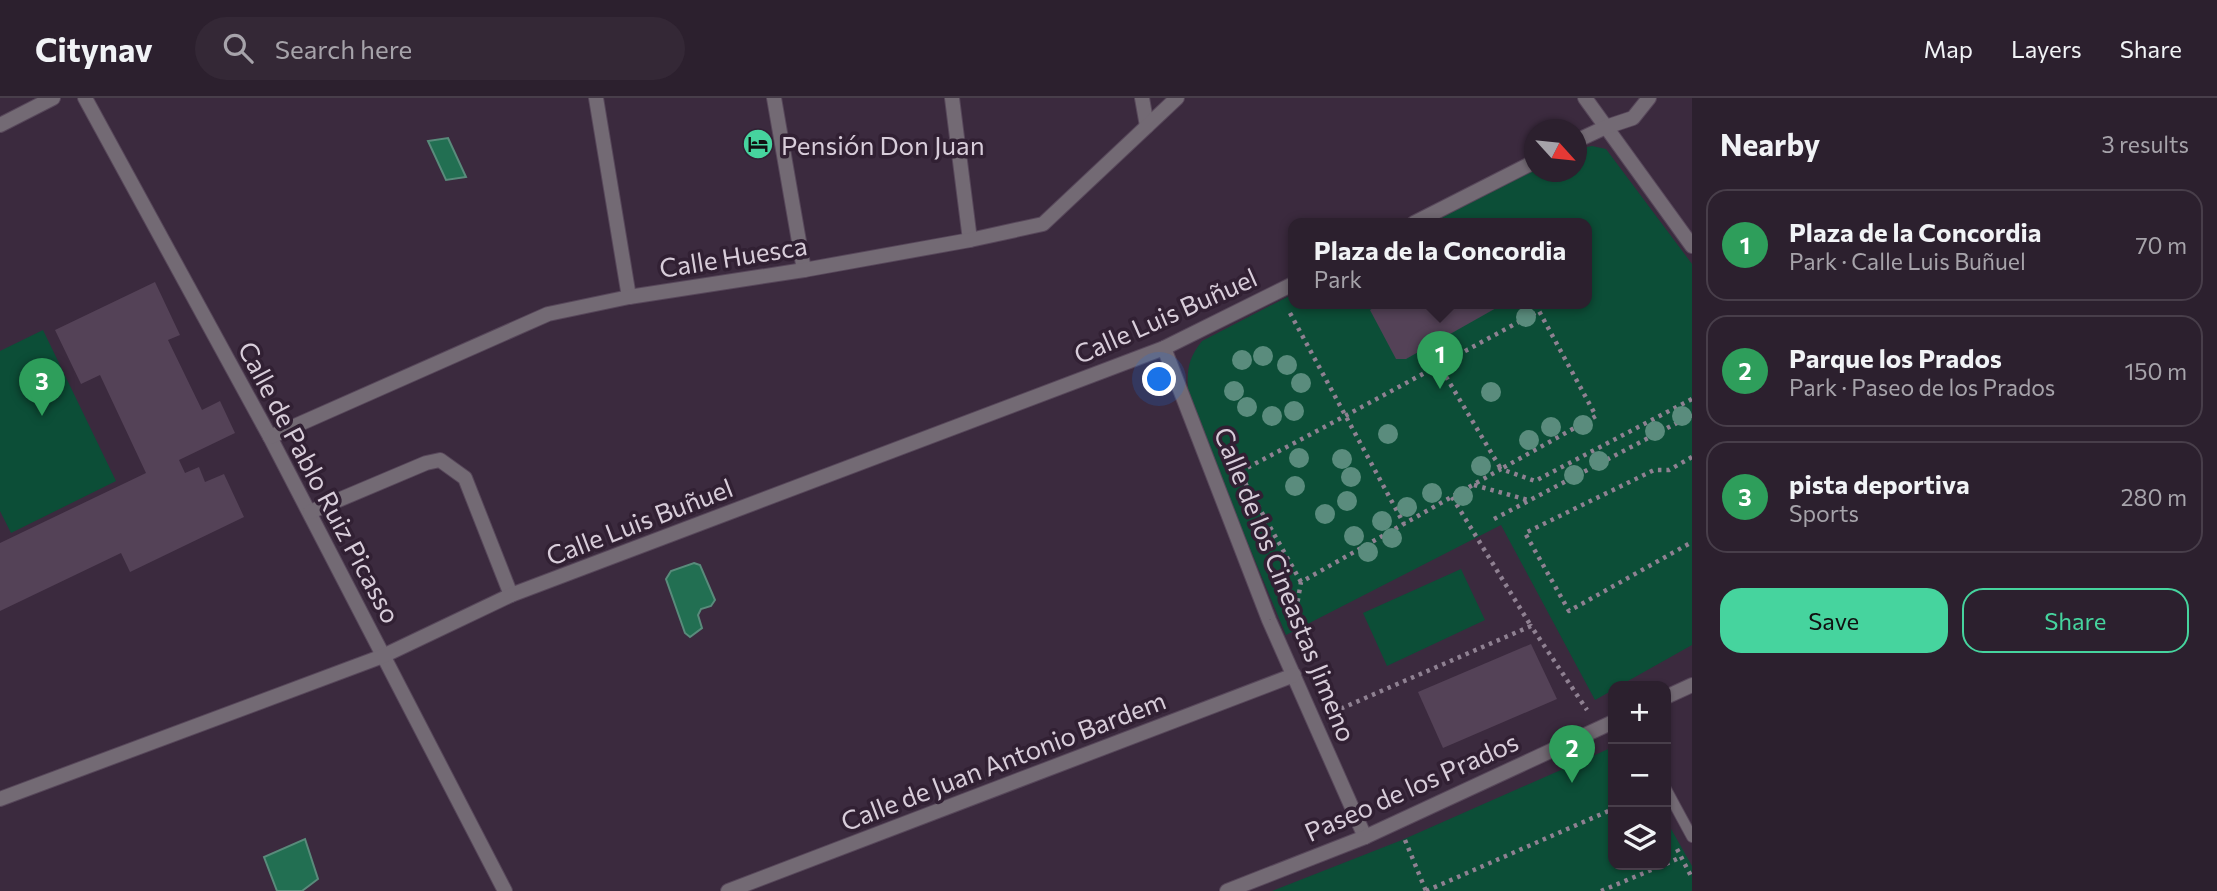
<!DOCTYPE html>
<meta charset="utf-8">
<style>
:root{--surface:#2c202e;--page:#342836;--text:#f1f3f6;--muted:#a6a3aa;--line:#483e4a;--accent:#46d49e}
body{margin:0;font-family:Commissioner,sans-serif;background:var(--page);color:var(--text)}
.controls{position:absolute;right:21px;bottom:21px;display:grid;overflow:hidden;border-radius:14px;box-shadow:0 2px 5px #0004}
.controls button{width:63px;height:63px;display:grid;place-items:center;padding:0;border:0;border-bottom:2px solid var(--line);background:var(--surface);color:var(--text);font:35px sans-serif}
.compass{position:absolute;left:1524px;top:21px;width:63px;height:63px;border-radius:50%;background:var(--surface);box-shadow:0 2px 5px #0004;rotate:117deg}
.you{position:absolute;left:1160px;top:282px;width:24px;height:24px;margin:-18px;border:5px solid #fff;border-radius:50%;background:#1a73e8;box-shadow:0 0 0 10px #1a73e833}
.badge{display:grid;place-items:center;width:46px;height:46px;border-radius:50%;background:var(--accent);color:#fff;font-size:23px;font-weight:700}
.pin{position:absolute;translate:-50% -58px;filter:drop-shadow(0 2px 4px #0008)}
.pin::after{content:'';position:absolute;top:37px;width:24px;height:21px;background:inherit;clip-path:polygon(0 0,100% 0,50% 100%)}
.popup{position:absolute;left:1288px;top:120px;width:304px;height:91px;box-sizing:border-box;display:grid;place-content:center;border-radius:14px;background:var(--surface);filter:drop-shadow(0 2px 5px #0005);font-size:23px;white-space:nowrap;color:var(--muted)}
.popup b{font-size:26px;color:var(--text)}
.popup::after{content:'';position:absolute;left:50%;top:100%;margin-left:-14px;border:14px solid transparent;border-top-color:var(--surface)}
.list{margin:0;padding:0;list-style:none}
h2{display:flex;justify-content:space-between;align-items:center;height:91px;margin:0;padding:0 28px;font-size:30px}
h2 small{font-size:23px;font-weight:400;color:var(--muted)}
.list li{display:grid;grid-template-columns:46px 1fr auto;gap:21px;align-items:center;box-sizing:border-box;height:112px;margin:0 14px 14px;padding:0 14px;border:2px solid var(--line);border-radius:21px}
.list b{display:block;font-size:26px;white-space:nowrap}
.list p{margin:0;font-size:23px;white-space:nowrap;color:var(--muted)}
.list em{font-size:23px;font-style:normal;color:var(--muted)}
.actions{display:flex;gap:14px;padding:21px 28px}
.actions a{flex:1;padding:16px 0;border:2px solid var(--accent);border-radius:21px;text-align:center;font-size:24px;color:var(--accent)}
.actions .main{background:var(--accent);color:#111}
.icon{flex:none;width:38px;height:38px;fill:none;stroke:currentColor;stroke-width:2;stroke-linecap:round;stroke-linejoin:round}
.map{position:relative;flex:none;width:1692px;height:793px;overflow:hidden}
header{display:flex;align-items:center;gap:42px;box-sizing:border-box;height:98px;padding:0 35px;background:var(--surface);border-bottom:2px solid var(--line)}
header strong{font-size:33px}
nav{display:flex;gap:38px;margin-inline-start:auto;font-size:24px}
.search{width:490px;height:63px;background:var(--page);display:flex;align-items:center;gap:18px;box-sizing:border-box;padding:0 24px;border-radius:38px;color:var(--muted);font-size:26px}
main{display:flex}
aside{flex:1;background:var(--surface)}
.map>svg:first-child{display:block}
.green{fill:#0c4e37}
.water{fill:#226f52;stroke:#598b7b;stroke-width:2}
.building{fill:#544257}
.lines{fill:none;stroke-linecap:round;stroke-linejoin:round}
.lane-casing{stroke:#57475a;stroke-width:12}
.street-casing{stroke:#57475a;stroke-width:16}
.path{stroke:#8f8192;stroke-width:4.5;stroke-dasharray:3.5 5;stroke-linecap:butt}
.lane{stroke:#736a74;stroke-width:10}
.street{stroke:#736a74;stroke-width:14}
.tree{fill:#5a8c7d}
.labels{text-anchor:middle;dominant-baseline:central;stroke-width:7;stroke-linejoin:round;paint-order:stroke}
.poi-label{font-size:26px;fill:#d8cdda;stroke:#312033;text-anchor:start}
.street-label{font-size:26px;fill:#d8cdda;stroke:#312033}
</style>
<header>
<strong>Citynav</strong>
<div class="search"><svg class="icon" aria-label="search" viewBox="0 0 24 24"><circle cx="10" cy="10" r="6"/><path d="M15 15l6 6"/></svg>Search here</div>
<nav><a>Map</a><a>Layers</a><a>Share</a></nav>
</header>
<main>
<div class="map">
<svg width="1692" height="793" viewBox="0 0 1692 793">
<rect width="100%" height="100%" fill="#3b2a3e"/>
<g class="green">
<path d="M1592,48L1606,51L1692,166V547L1619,588H1613V592L1595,602L1501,427L1286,537L1189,304C1187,278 1185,264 1202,243L1293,196V205H1587V125H1431L1534,71V74H1576L1577,51Z"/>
<path d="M43,232L116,383L11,435L0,413V253Z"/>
<path d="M1461,471L1485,522L1387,568L1363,515Z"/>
<path d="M1613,649V767H1666V722L1692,768V793H1272L1402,742Z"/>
</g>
<g class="water">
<path d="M448,40L466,79L446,82L428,43Z"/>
<path d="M694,465L700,467L715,502L711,508L701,511L698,517L702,530L690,539L685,535L666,481L671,473Z"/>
<path d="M305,741L318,781L302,793H277L264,759Z"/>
</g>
<g class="building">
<path d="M155,184L180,237L168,242L202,312L220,303L235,335L179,362L185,375L199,369L205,384L224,376L244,419L130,474L121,455L0,513V445L146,375L100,277L81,286L55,232Z"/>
<path d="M1381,205H1505L1406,261H1396L1370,212Z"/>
<path d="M1531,546L1557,601L1443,650L1418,594Z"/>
</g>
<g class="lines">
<g class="lane-casing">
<path id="lane" d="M1666,691L1692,739"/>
</g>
<g class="street-casing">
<g id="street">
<path d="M85,0L270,339L505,793"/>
<path d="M596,0L629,199"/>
<path d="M774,0L804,172"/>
<path d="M952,0L970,142"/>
<path d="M1142,0L1147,28"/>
<path d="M1585,0L1692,148"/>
<path d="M0,27L53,0"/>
<path d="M1576,43L1606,29L1633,20L1649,0"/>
<path d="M1414,125L1534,64"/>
<path d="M1164,250L1269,522L1365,739"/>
<path d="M270,339L548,216L629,199L804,172L970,142L1043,126L1177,0"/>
<path d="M310,414L426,365L440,362L465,380L511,497"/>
<path d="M1666,599L1692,587"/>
<path d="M0,701L383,558L511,497L1164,250L1293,186"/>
<path d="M728,793L1294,577"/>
<path d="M1227,793L1365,739L1613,624"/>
</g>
</g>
<g class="path">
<path d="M1290,215L1404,426"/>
<path d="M1692,359L1669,372H1654L1525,435L1569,513L1692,444"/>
<path d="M1474,387L1528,402"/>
<path d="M1452,399L1531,528"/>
<path d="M1494,421L1692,317"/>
<path d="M1301,484L1239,374C1339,322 1439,267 1539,213L1596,318L1501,371L1439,267"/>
<path d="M1285,513L1297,507L1301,484L1501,371L1535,383L1692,301"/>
<path d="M1333,614L1531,528L1587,612"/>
<path d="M1405,742L1426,793"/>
<path d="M1677,751L1692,780"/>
<path d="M1666,766L1681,759"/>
<path d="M1426,793L1613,711"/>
<path d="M1601,793L1663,767"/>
</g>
<use href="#lane" class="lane"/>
<use href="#street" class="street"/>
</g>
<g class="tree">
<circle cx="1526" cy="219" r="10"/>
<circle cx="1263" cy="258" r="10"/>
<circle cx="1242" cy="262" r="10"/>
<circle cx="1287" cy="267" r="10"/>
<circle cx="1301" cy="285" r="10"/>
<circle cx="1234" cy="293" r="10"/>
<circle cx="1491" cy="294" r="10"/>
<circle cx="1247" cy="309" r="10"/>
<circle cx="1294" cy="313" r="10"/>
<circle cx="1272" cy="318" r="10"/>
<circle cx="1682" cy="318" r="10"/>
<circle cx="1583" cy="327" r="10"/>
<circle cx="1551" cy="329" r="10"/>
<circle cx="1655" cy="333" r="10"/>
<circle cx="1388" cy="336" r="10"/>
<circle cx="1529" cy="342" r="10"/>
<circle cx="1299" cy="360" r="10"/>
<circle cx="1342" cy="361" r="10"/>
<circle cx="1599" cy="363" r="10"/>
<circle cx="1481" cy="368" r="10"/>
<circle cx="1574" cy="377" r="10"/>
<circle cx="1351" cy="379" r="10"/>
<circle cx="1295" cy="388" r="10"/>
<circle cx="1432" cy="395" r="10"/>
<circle cx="1463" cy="398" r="10"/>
<circle cx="1347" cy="403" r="10"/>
<circle cx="1407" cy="409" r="10"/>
<circle cx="1325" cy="416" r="10"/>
<circle cx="1382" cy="423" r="10"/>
<circle cx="1354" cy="438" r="10"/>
<circle cx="1392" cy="440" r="10"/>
<circle cx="1368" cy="454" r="10"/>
</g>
<defs>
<g id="hotel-disc" transform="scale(1.575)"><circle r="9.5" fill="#46d49e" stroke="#312033"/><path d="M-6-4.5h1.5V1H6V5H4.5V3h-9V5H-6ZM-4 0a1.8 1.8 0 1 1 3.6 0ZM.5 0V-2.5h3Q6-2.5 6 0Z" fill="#111"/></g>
</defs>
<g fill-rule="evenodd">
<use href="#hotel-disc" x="758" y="46"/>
</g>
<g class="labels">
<g class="poi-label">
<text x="781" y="46">Pensión Don Juan</text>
</g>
<g class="street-label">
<text transform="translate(733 158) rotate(-9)">Calle Huesca</text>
<text transform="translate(1165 217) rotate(-24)">Calle Luis Buñuel</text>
<text transform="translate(320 384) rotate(62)">Calle de Pablo Ruiz Picasso</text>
<text transform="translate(639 423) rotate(-21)">Calle Luis Buñuel</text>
<text transform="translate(1286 486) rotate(68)">Calle de los Cineastas Jimeno</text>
<text transform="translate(1003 662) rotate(-21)">Calle de Juan Antonio Bardem</text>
<text transform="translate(1411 688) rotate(-24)">Paseo de los Prados</text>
</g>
</g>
</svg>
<div class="controls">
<button>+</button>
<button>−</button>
<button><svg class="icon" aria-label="layers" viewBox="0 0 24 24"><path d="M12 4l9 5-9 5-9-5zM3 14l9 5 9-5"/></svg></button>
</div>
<svg class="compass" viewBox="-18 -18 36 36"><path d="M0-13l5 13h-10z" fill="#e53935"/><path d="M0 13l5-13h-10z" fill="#a6a3aa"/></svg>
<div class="you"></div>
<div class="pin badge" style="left:1440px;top:291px;background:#2e9e5b">1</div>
<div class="popup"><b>Plaza de la Concordia</b>Park</div>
<div class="pin badge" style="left:1572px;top:685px;background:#2e9e5b">2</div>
<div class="pin badge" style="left:42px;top:318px;background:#2e9e5b">3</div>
</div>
<aside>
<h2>Nearby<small>3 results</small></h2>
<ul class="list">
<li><span class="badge" style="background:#2e9e5b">1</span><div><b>Plaza de la Concordia</b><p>Park · Calle Luis Buñuel</p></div><em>70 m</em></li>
<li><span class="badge" style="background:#2e9e5b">2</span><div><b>Parque los Prados</b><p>Park · Paseo de los Prados</p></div><em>150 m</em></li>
<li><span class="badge" style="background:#2e9e5b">3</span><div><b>pista deportiva</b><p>Sports</p></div><em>280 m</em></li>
</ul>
<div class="actions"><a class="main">Save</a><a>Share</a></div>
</aside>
</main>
